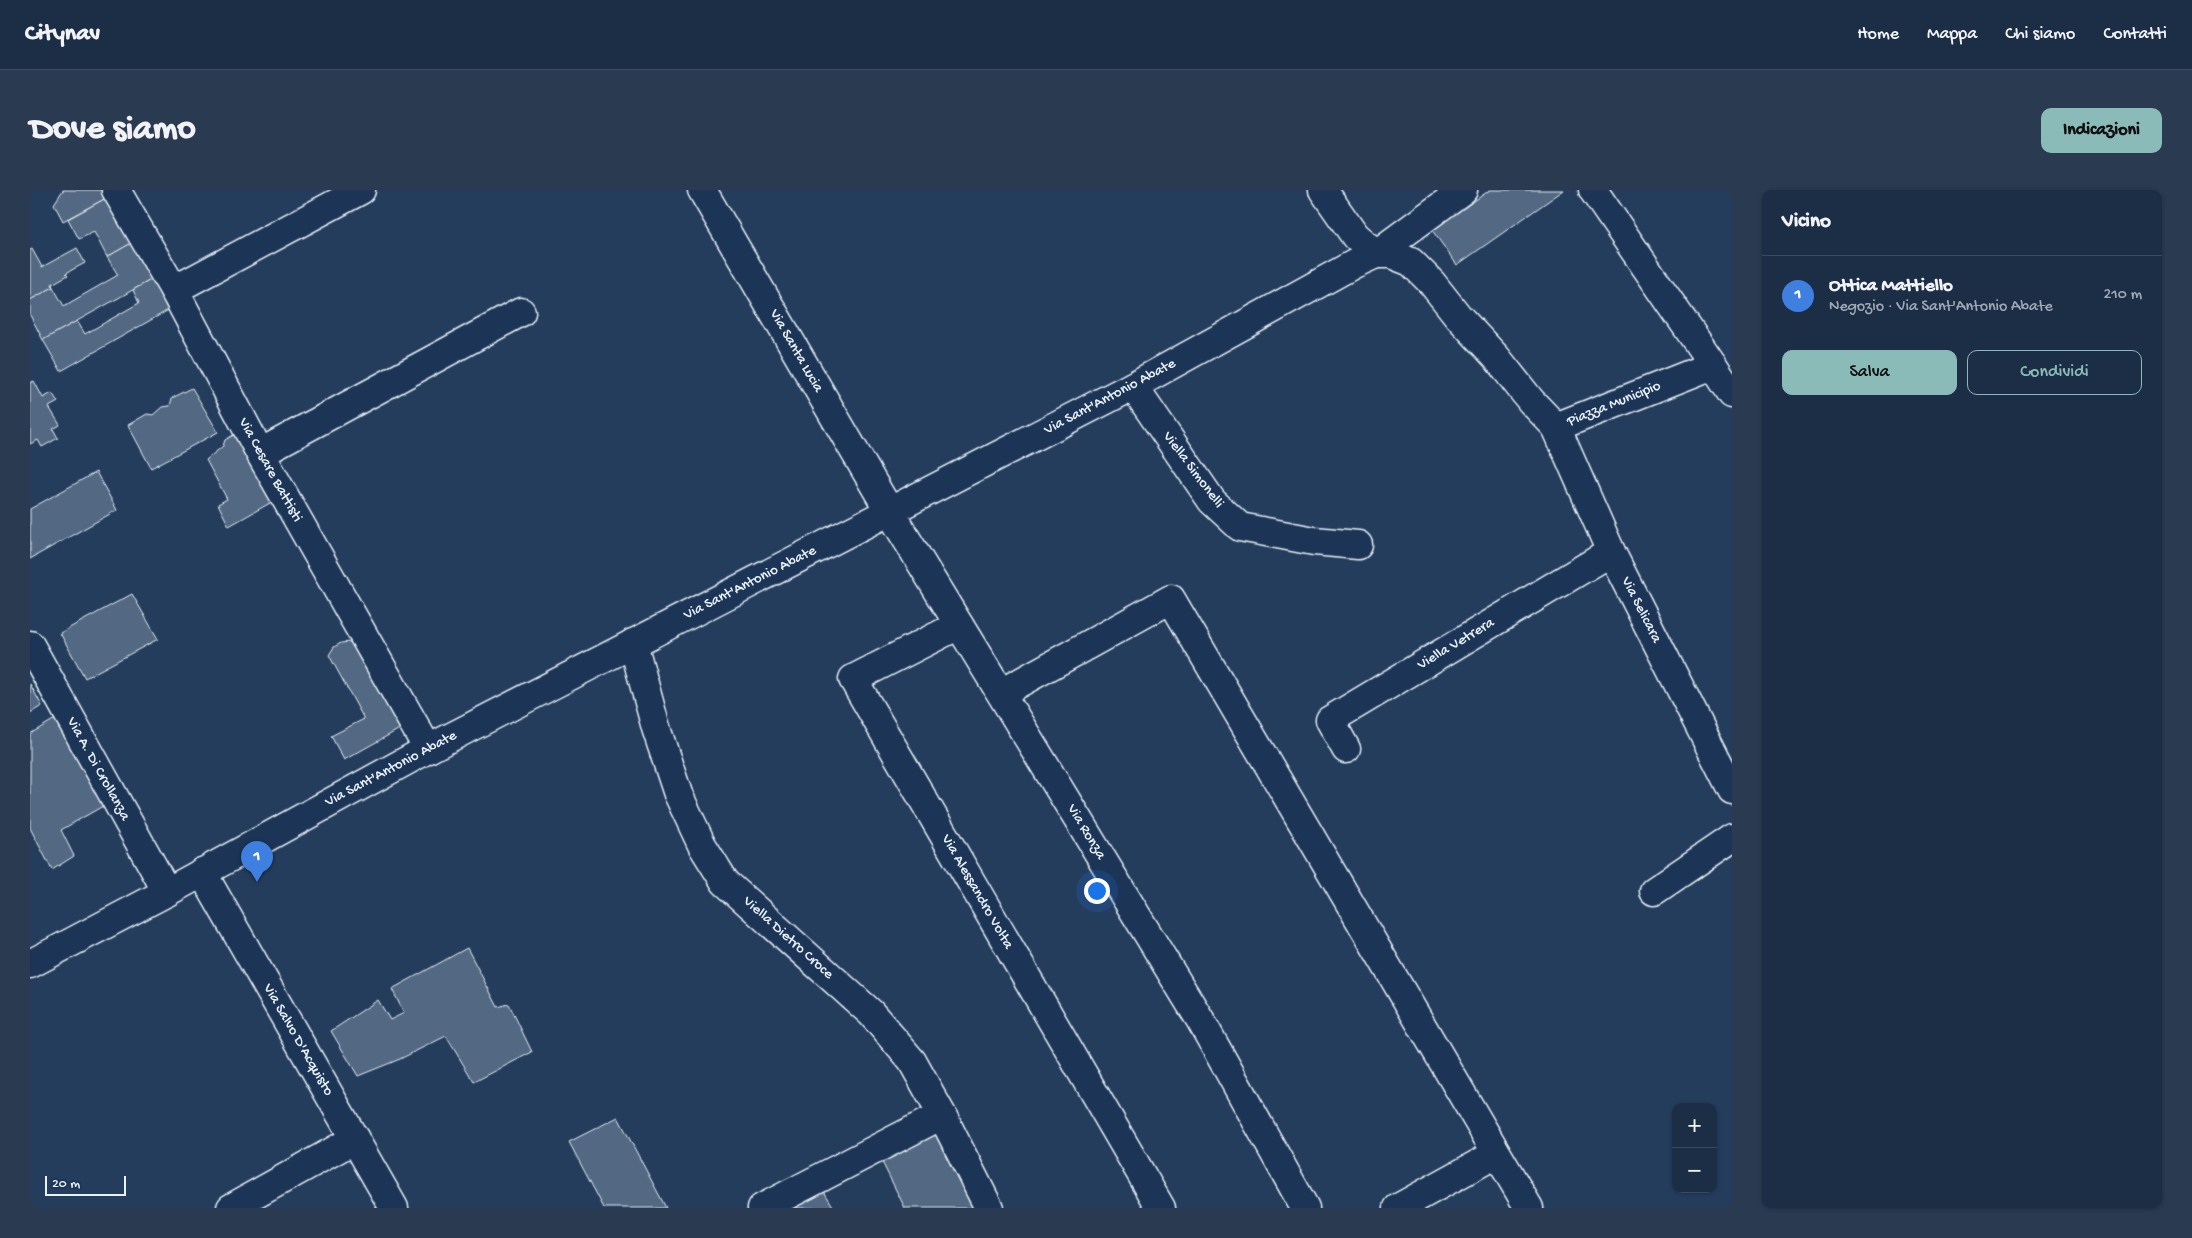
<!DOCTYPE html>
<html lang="it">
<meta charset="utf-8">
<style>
:root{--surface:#1c2e46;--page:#293a51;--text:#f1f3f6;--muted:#a0a8b3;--line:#3a4a5f;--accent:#8bbbb9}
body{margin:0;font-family:"Gochi Hand",sans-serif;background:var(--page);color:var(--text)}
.controls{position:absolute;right:15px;bottom:15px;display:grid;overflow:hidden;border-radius:10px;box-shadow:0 1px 4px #0004}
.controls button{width:45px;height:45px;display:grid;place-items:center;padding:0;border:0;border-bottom:1px solid var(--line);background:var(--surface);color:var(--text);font:25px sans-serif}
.scale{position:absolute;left:15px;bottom:12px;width:81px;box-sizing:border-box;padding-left:5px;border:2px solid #e8f1f8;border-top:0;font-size:14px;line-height:18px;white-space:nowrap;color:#e8f1f8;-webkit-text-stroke:4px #1d3557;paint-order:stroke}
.you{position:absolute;left:1066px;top:700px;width:18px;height:18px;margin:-12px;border:4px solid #fff;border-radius:50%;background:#1a73e8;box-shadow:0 0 0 8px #1a73e833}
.badge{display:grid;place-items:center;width:32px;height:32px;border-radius:50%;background:var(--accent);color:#fff;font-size:16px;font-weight:700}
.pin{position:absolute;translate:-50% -41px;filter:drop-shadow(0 1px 2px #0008)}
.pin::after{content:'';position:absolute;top:26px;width:18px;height:15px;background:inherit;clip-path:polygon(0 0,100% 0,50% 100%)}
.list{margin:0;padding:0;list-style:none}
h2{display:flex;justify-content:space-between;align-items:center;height:65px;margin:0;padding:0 20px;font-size:21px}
h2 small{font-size:16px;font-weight:400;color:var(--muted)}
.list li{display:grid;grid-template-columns:32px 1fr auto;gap:15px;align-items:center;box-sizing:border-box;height:80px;padding:0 20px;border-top:1px solid var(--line)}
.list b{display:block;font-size:19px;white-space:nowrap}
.list p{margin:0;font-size:16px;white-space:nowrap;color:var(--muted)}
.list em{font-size:16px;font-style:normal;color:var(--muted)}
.actions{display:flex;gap:10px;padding:15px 20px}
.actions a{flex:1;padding:11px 0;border:1px solid var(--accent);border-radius:10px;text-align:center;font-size:18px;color:var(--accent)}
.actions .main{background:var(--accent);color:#111}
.map{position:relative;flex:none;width:1702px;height:1018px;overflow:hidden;border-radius:10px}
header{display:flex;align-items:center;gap:30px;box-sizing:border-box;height:70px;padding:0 25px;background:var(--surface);border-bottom:1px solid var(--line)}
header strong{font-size:24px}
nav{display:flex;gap:28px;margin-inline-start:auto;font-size:18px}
.intro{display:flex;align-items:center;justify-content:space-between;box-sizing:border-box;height:120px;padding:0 30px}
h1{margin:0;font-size:35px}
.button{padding:12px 22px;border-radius:10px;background:var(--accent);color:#111;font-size:18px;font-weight:700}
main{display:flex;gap:30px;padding:0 30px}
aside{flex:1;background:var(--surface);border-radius:10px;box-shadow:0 1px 4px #0004}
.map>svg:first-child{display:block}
.building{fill:#536782;stroke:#e8f1f8}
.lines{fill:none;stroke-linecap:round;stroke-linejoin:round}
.minor-casing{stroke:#e8f1f8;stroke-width:31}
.tertiary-casing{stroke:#e8f1f8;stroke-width:31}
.minor{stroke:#1d3557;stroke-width:28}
.tertiary{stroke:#1d3557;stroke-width:28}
.labels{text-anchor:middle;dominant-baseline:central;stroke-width:5;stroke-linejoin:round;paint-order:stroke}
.street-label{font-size:15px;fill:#e8f1f8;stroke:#1d3557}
</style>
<header>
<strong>Citynav</strong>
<nav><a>Home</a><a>Mappa</a><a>Chi siamo</a><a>Contatti</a></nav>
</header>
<div class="intro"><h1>Dove siamo</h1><a class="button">Indicazioni</a></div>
<main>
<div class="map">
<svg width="1702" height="1018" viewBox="0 0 1702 1018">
<rect width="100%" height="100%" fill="#253d5d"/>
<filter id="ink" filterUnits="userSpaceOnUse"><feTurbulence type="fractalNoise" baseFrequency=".02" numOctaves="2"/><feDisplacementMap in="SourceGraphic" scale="10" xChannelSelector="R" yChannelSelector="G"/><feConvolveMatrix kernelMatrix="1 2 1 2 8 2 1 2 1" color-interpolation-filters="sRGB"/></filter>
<g filter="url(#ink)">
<g class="building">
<path d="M33,0H78L80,6L33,31L24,14Z"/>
<path d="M1460,0H1534L1427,75L1402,40Z"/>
<path d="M80,6L105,51L77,67L64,42L49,49L38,29Z"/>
<path d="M105,51L126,87L13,150L0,125V110L23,97L34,116L88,85L77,67Z"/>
<path d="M47,58L55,73L36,83L38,85L22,94L23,97L0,110V60L2,59L12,77Z"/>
<path d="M126,87L142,118L31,181L13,150L47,131L55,144L109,113L103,100Z"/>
<path d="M4,191L13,208L22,203L28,212L19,217L30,235L23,239L28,248L12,257L8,250L0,254V193Z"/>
<path d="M162,198L188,242L121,278L98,235L117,224L123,225L132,217L140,216L142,208Z"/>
<path d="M212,240L249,308L199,336L188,314L197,309L176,270L193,256L195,250Z"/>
<path d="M66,282L87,320L0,369V319Z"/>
<path d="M102,404L128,449L55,488L30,443Z"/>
<path d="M329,451L375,536L314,570L301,546L334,529L299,465L304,457L311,453Z"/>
<path d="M0,494L12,516L0,523Z"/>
<path d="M25,529L73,616L31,640L44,666L22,680L0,638V544Z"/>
<path d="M437,758L468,817L479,814L502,862L444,892L416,846L370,869L328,886L301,841L348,810L360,830L374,823L362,799Z"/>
<path d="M588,927L636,1018H574L539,952Z"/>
<path d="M908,941L946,1018H875L851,970Z"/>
<path d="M792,998L804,1018H756Z"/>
</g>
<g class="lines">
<g class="minor-casing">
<g id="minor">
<path d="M86,0L144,100L230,263L398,559"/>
<path d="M672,0L860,322L1171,831L1275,1018"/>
<path d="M1293,0L1325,46L1346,64H1361L1381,72L1402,93L1428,126L1467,168L1501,211L1526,237L1683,175L1563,0"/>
<path d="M144,100L331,0"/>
<path d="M1103,196L1182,311L1210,337L1284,351L1328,355"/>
<path d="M1526,237L1581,362L1702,600"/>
<path d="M230,263L491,122"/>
<path d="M929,435L823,489L1131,1018"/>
<path d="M603,453L626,538L648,604L672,655L695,692L841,823L882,871L912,925L959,1018"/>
<path d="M0,455L137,702"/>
<path d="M971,503L1141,409L1499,1018"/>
<path d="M1316,559L1300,530L1581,362"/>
<path d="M172,682L364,1018"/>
<path d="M1624,701L1702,648"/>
<path d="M201,1018L325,949"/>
<path d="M732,1018L912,925"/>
<path d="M1368,1018L1466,964"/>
</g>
</g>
<g class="tertiary-casing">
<g id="tertiary">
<path d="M1683,175L1702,204"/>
<path d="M0,774L137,702L398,559L1103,196L1324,74L1346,64L1433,0"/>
</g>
</g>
<use href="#minor" class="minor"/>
<use href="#tertiary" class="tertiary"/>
</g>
</g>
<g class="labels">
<g class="street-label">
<text transform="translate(766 161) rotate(60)">Via Santa Lucia</text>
<text transform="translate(1080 207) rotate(-28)">Via Sant'Antonio Abate</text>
<text transform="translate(1584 214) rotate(-22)">Piazza Municipio</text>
<text transform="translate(240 280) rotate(61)">Via Cesare Battisti</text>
<text transform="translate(1163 280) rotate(53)">Viella Simonelli</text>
<text transform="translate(720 393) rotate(-27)">Via Sant'Antonio Abate</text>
<text transform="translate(1611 420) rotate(63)">Via Selicara</text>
<text transform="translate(1426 454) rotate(-31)">Viella Vetrera</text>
<text transform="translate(68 579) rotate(61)">Via A. Di Crollanza</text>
<text transform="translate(361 579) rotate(-28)">Via Sant'Antonio Abate</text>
<text transform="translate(1056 642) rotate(59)">Via Ronza</text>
<text transform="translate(947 702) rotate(60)">Via Alessandro Volta</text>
<text transform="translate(758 748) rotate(42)">Viella Dietro Croce</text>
<text transform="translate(268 850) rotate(60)">Via Salvo D'Acquisto</text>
</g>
</g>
</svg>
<div class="controls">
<button>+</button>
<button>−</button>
</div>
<div class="scale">20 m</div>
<div class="you"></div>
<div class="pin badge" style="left:227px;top:692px;background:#3f7fe0">1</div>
</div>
<aside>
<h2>Vicino<small></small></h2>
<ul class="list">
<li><span class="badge" style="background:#3f7fe0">1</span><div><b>Ottica Mattiello</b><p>Negozio · Via Sant'Antonio Abate</p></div><em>210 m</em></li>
</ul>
<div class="actions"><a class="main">Salva</a><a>Condividi</a></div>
</aside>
</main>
